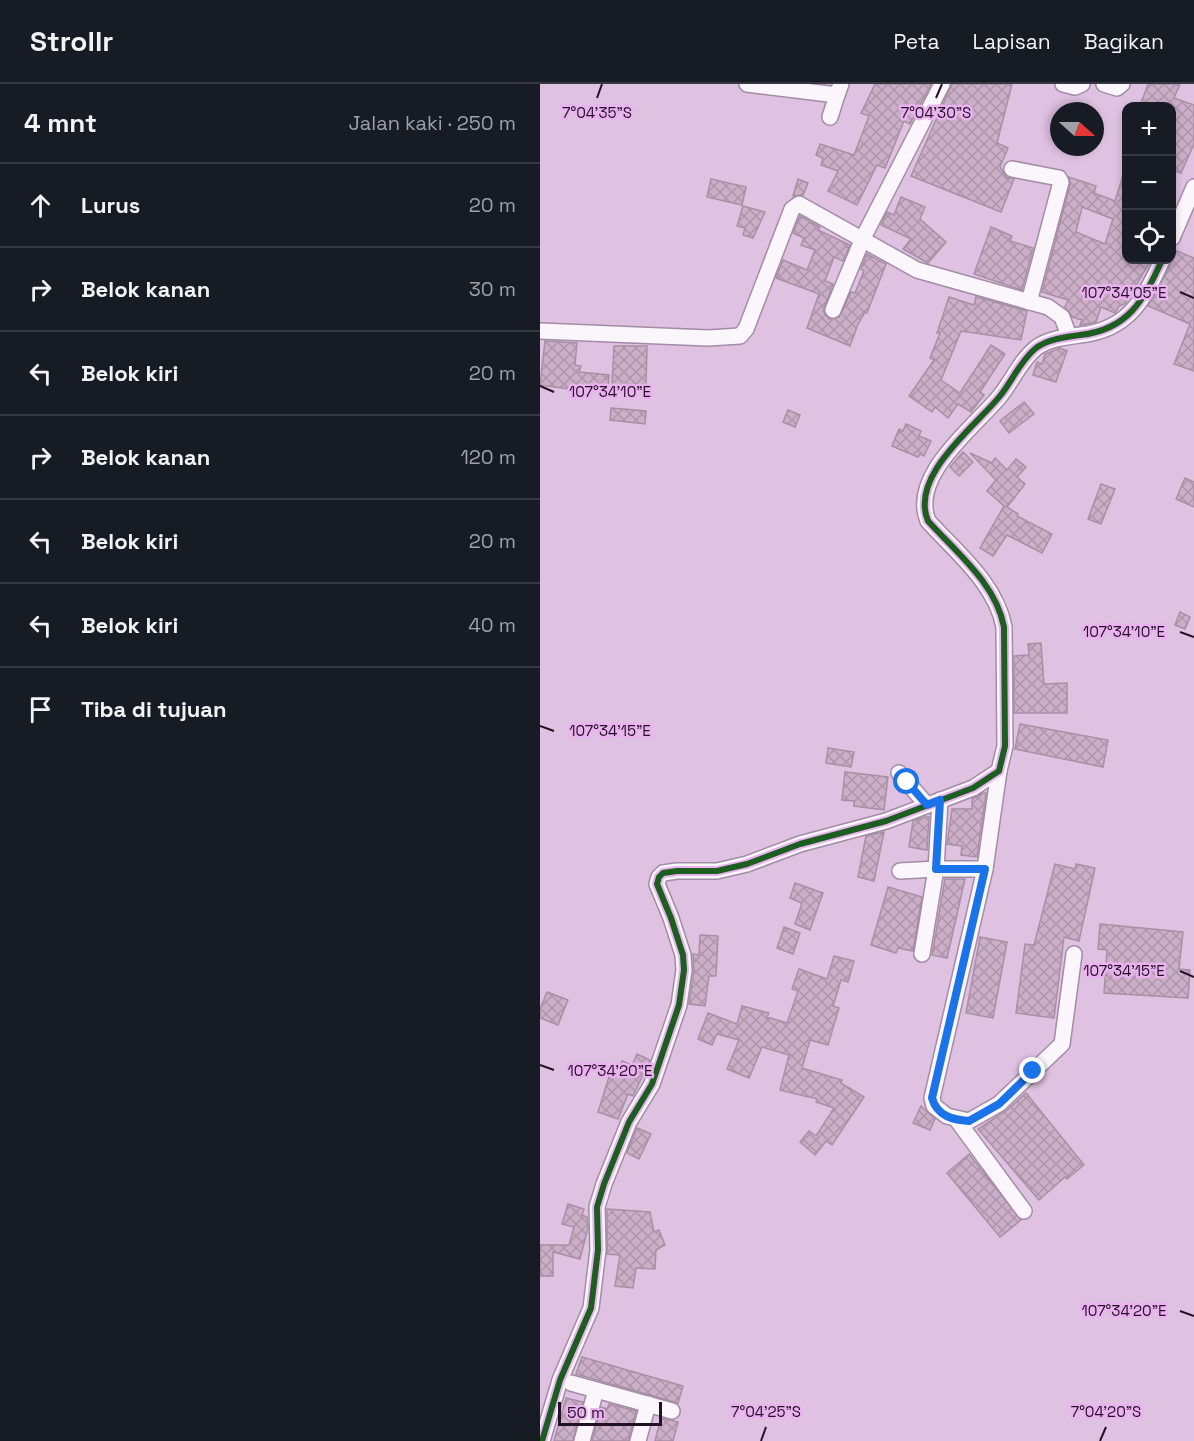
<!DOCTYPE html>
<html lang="id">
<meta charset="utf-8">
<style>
:root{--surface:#171b24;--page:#20242c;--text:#f1f3f6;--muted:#9ea1a6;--line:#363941}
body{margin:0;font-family:"Space Grotesk",sans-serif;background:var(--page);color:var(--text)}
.controls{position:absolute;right:18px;top:18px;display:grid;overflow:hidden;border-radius:12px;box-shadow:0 3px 9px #0003}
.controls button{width:54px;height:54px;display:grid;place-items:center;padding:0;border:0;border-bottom:2px solid var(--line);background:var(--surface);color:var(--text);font:30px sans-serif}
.compass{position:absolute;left:510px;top:18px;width:54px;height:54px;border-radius:50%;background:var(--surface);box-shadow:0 3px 9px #0003;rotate:111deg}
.scale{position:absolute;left:18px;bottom:15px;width:104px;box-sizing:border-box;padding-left:6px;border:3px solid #241026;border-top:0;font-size:16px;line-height:21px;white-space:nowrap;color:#241026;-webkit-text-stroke:4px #eab3f0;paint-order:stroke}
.stop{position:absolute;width:18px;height:18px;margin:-14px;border:4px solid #1a73e8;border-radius:50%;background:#fff}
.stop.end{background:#1a73e8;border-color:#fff;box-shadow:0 2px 6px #0008}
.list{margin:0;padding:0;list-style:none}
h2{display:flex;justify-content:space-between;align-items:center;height:78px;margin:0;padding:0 24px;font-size:26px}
h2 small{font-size:20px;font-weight:400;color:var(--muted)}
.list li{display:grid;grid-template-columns:39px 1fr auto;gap:18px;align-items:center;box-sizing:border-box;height:84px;padding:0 24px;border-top:2px solid var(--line)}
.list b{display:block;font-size:22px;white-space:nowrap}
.list em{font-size:20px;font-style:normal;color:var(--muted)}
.icon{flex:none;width:33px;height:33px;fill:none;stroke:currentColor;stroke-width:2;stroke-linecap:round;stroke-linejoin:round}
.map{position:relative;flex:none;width:654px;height:1357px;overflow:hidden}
header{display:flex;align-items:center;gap:36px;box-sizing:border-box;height:84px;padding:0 30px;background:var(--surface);border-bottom:2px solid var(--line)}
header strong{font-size:28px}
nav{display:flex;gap:33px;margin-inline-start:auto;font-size:21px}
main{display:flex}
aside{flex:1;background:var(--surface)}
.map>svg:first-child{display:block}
.building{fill:url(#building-cross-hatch);stroke:#a98fa6;stroke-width:1.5;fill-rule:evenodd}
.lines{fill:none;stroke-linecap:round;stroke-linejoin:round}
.street-casing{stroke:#a38ca6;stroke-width:18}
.street{stroke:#faf6fb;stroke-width:15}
.cycleway-casing{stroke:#eab3f0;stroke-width:10}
.cycleway{stroke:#1b5e20;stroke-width:6}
.route{stroke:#1a73e8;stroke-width:8}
.ticks{fill:none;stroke:#241026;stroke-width:2}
.ticks-label{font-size:15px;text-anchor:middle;fill:#241026;stroke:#eab3f0;stroke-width:5;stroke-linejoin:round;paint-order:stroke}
</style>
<header>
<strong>Strollr</strong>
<nav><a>Peta</a><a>Lapisan</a><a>Bagikan</a></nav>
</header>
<main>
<aside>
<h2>4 mnt<small>Jalan kaki · 250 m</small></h2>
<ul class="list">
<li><svg class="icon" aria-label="ahead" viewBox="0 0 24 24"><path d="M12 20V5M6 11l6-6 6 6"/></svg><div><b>Lurus</b></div><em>20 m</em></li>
<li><svg class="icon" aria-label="right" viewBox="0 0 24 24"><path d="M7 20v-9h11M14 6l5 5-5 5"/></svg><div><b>Belok kanan</b></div><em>30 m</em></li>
<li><svg class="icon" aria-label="left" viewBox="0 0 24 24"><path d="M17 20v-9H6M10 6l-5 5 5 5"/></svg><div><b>Belok kiri</b></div><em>20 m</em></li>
<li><svg class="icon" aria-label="right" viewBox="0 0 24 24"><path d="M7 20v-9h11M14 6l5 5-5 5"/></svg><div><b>Belok kanan</b></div><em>120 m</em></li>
<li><svg class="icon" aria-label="left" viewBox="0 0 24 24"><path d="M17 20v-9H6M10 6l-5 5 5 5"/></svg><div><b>Belok kiri</b></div><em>20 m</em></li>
<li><svg class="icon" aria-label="left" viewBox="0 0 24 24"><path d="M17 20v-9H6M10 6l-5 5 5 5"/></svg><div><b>Belok kiri</b></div><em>40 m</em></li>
<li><svg class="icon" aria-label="arrive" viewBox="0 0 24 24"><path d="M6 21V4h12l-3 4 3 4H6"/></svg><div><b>Tiba di tujuan</b></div></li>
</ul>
</aside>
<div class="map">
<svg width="654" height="1357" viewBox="0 0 654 1357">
<defs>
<pattern id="building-cross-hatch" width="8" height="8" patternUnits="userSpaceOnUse" patternTransform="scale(1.5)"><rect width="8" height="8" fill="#cbaec7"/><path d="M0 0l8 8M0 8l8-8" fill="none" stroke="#ae95ab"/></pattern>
</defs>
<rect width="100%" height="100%" fill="#dfc1e2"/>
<g class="building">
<path d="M335,0H391L370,40L364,37L345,84L337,81L317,121L288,107L298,87L281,81L283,74L276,71L280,60L314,71L329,32L321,29Z"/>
<path d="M412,0H472L457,59L468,64L460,83L466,93L474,95L461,128L371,92Z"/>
<path d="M608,0H640L634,14L654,21V60L641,89L632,86V22H600Z"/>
<path d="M584,88L586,89V176H611L585,220L579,222L575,229L561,223L556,238L540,241L542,236L532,233L525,223L528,216L502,208L530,101L529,93L556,102L554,109L575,117ZM542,123L573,135L565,160L536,148Z"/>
<path d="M171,95L206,103L202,121L167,113Z"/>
<path d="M258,95L268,99L263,111L253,112Z"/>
<path d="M361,113L385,123L380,135L406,158L388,179L363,165L371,155L341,141L347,128L354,131Z"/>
<path d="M203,122L225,128L213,154L203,151L205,144L197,142Z"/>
<path d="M260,132L280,143L278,146L310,161L303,177L294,173L285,197L293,200L283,227L289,235L299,233L311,208L315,209L324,187L321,185L327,170L346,180L327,229L325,228L318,240L310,262L267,244L279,210L236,194L243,176L267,186L275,166L261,161L264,154L253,149Z"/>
<path d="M451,143L472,152L470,157L493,164L482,206L434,190Z"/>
<path d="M632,165L654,174V287L634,280L650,240L608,222L631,180Z"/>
<path d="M409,213L434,221L436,213L487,227L481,256L421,247L401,296L420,309L451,261L465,270L440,308L444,311L431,328L418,320L408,334L395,323L392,328L369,312L394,276L390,274L400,249H397Z"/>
<path d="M5,257L37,259L35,281L41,282L39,288L69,291L68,304L37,300L36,306L0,301Z"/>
<path d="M74,262H107L106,300L72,301Z"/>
<path d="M520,264L527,267L516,298L493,291L497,278L502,280L505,270Z"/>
<path d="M484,318L494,330L469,349L460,337Z"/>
<path d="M71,324L106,327L105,340L70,336Z"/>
<path d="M248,326L260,331L255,343L243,338Z"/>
<path d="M366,340L381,347L379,352L391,357L384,372L380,370L378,373L352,362L359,345L363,347Z"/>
<path d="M423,368L433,378L419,392L410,383Z"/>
<path d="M430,369L452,379L455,374L467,386L476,375L486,383L477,393L485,400L467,423L478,430L477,432L512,450L502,469L467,451L453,472L440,464L464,422L447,407L456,396Z"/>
<path d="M645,394L654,398V423L636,415Z"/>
<path d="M561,400L575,405L561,440L548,435Z"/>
<path d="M640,528L650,533L645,545L635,541Z"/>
<path d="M501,559L504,600L527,599V629H474V572L489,571L488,560Z"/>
<path d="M480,640L568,656L563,683L475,665Z"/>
<path d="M288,664L314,668L311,683L286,679Z"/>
<path d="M305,688L348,693L344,726L314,722V717L302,716Z"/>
<path d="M443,709H446L437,773L421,771L422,762L407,760L412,725H432V715Z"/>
<path d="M385,733H389L387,766L369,763L373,737Z"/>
<path d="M344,748L334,797L318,793L326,752Z"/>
<path d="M515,780L535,785L536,780L555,784L539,857L524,853L514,934L476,929L485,860L494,861Z"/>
<path d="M405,795H425L407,874L392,871Z"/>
<path d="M255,799L283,809L270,846L255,840L262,819L250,814Z"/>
<path d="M348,803L382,813L373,867L358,864L356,869L331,861Z"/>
<path d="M560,840L643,848L639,885L650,886L648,914L564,909L567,866L558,865Z"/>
<path d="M244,843L260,849L253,870L237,864Z"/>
<path d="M160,851L178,852L176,892H169L165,922L149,920L154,887L153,870L159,871Z"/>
<path d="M440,853L467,858L453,934L426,929Z"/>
<path d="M294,872L314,877L308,898L301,896L293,922L299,924L288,961L270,956L262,984L302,996L301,999L324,1013L292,1061L286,1057L275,1071L260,1058L269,1047L276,1052L294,1024L276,1018L277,1015L240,1006L249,971L222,963L209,994L187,985L199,956L177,950L172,961L158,955L168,929L197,940L202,922L229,929L227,933L247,939L258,907L252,905L259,885L287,895Z"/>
<path d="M7,908L28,916L18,941L0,934V925Z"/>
<path d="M97,970L110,976L93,1012L88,1010L78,1035L58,1028L73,980L80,983L82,977L92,981Z"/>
<path d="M486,1009L544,1081L527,1095L525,1093L499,1116L438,1045L466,1027Z"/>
<path d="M381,1022L395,1035L390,1046L373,1039Z"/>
<path d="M97,1044L111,1050L99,1075L87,1069Z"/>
<path d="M429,1070L481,1136L460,1153L407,1089Z"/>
<path d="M28,1120L44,1125L42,1131L47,1133L48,1144L40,1175L13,1168V1192H0V1161H29L34,1143L22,1140Z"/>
<path d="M67,1125L110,1128L114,1148L119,1146L125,1161L116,1166L115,1185L96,1184L93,1204L75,1202L80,1171L67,1170Z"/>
<path d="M42,1273L143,1302L138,1319L36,1290Z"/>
<path d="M26,1314L43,1318L33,1357H14Z"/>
<path d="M69,1320L96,1327L88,1357H52L61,1323L67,1325Z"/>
<path d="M121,1334L138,1338L133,1357H115Z"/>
</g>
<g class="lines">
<g class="street-casing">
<g id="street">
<path d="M207,0L297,11L301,0"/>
<path d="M523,0L535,3L542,0"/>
<path d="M564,0L577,4L582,0"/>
<path d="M290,33L297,11"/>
<path d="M472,85L519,94L521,98L489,218"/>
<path d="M632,154L654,103"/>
<path d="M293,226L323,154L402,0"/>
<path d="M0,247L168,254L200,252L206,245L252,125L259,120L377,186L508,223L522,233L529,252"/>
<path d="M359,689L387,721"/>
<path d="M445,785L459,687"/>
<path d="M360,787L396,785L400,716"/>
<path d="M382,870L396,785H445L392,1014L394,1022L407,1032L429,1037L459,1020L522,960L534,870"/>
<path d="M417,1036L484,1127"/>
<path d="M31,1299L132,1327"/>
<path d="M2,1357L20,1296L51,1224L58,1166L57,1123L64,1100L89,1038L112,1000L139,921L144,886L143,871L131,834L117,800L119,793L123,789L137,787H177L207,780L260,760L346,737L433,704L459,687L465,662L464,543C456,500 417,469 388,437C369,391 436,342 460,312C472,297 481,276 496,264C508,255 525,253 540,251C588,246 604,216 622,176"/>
<path d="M42,1357L56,1306"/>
<path d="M98,1357L108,1320"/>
</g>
</g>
<use href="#street" class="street"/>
<g class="cycleway-casing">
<path id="cycleway" d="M2,1357L20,1296L51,1224L58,1166L57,1123L64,1100L89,1038L112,1000L139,921L144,886L143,871L131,834L117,800L119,793L123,789L137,787H177L207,780L260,760L346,737L433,704L459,687L465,662L464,543C456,500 417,469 388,437C369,391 436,342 460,312C472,297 481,276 496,264C508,255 525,253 540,251C588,246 604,216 622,176"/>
</g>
<use href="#cycleway" class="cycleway"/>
</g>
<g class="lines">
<path class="route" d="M367,698L387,721L400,716L396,785H445L392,1014C397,1032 413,1036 429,1037L459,1020L493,987"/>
</g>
<path class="ticks" d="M57,14L62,0M396,14L402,0M640,208L654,214M0,302L14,308M640,548L654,553M0,642L14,647M640,887L654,893M0,981L14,986M640,1227L654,1232M221,1357L226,1343M560,1357L566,1343"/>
<g class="ticks-label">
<text x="57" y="34">7°04'35"S</text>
<text x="396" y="34">7°04'30"S</text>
<text x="584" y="214">107°34'05"E</text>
<text x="70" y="313">107°34'10"E</text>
<text x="584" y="553">107°34'10"E</text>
<text x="70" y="652">107°34'15"E</text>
<text x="584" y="892">107°34'15"E</text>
<text x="70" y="992">107°34'20"E</text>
<text x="584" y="1232">107°34'20"E</text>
<text x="226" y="1333">7°04'25"S</text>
<text x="566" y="1333">7°04'20"S</text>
</g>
</svg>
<div class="controls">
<button>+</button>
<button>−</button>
<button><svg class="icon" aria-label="locate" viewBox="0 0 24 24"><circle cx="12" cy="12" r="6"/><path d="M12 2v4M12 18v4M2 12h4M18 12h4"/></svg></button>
</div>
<svg class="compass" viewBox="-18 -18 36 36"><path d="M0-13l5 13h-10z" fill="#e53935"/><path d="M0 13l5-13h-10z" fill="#9ea1a6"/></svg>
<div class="scale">50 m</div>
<div class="stop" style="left:367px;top:698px"></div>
<div class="stop end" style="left:493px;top:987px"></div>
</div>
</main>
